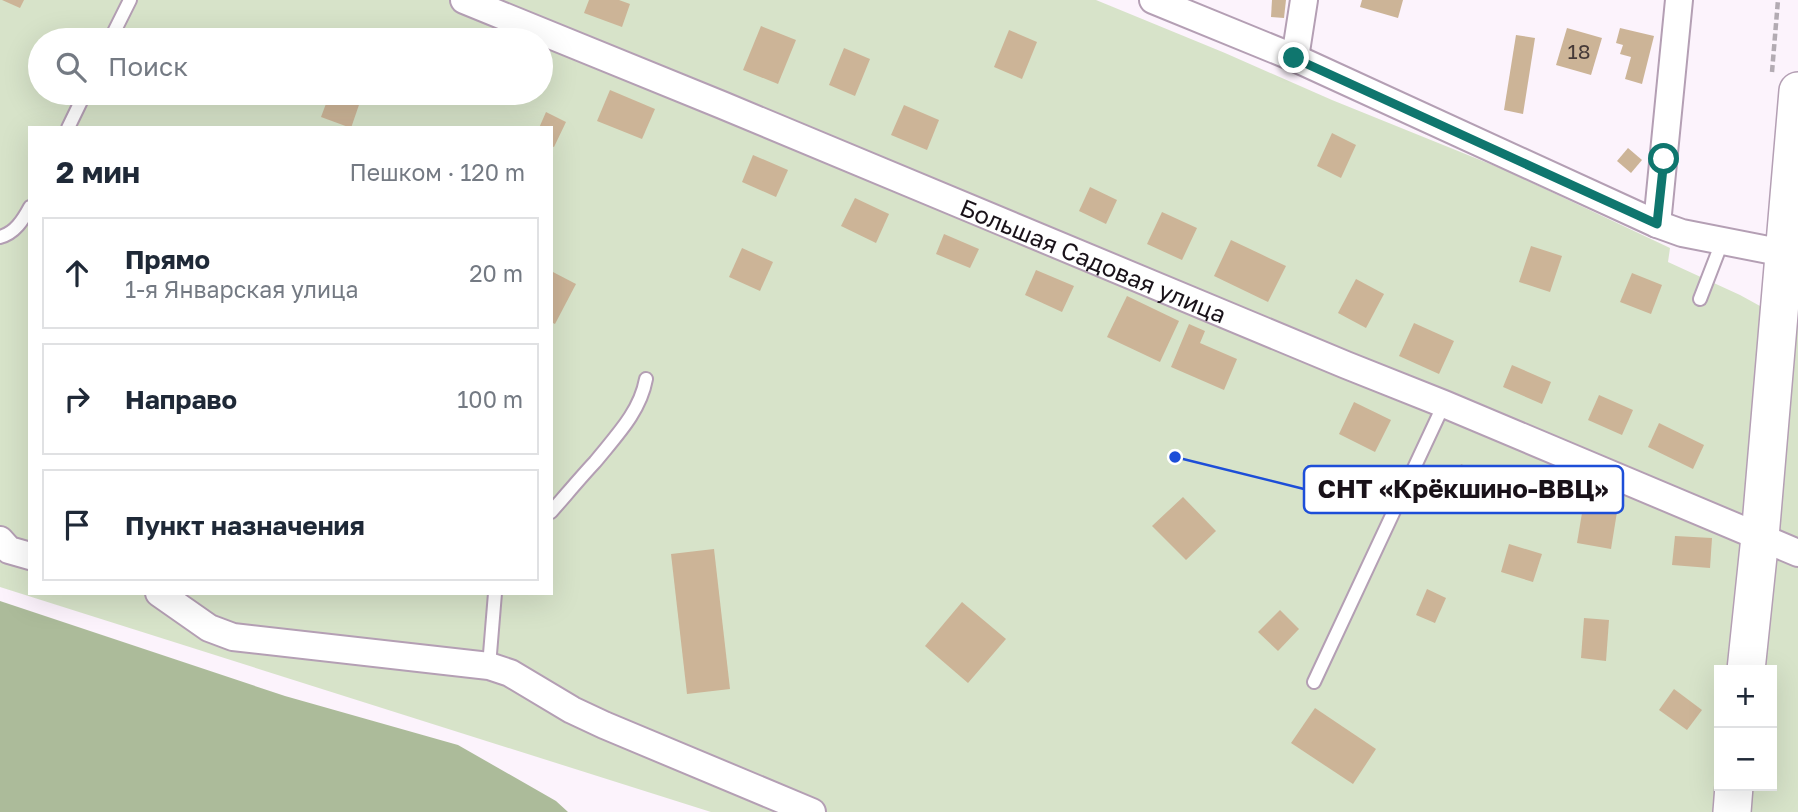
<!DOCTYPE html>
<html lang="ru">
<meta charset="utf-8">
<style>
:root{--surface:#fff;--page:#f6f6f7;--text:#1f2937;--muted:#747a83;--line:#e0e1e3}
body{margin:0;font-family:"Golos Text",sans-serif;background:var(--page);color:var(--text)}
.controls{position:absolute;right:21px;bottom:21px;display:grid;overflow:hidden;border-radius:0px;box-shadow:0 7px 28px #0002}
.controls button{width:63px;height:63px;display:grid;place-items:center;padding:0;border:0;border-bottom:2px solid var(--line);background:var(--surface);color:var(--text);font:35px sans-serif}
.stop{position:absolute;width:21px;height:21px;margin:-16px;border:5px solid #0f766e;border-radius:50%;background:#fff}
.stop.end{background:#0f766e;border-color:#fff;box-shadow:0 2px 7px #0008}
.list{margin:0;padding:0;list-style:none}
h2{display:flex;justify-content:space-between;align-items:center;height:91px;margin:0;padding:0 28px;font-size:30px}
h2 small{font-size:23px;font-weight:400;color:var(--muted)}
.list li{display:grid;grid-template-columns:46px 1fr auto;gap:21px;align-items:center;box-sizing:border-box;height:112px;margin:0 14px 14px;padding:0 14px;border:2px solid var(--line);border-radius:0px}
.list b{display:block;font-size:26px;white-space:nowrap}
.list p{margin:0;font-size:23px;white-space:nowrap;color:var(--muted)}
.list em{font-size:23px;font-style:normal;color:var(--muted)}
.icon{flex:none;width:38px;height:38px;fill:none;stroke:currentColor;stroke-width:2;stroke-linecap:round;stroke-linejoin:round}
.map{position:relative;flex:none;width:1798px;height:812px;overflow:hidden}
.search{position:absolute;background:var(--surface);box-shadow:0 7px 28px #0002;left:28px;top:28px;width:525px;height:77px;display:flex;align-items:center;gap:18px;box-sizing:border-box;padding:0 24px;border-radius:38px;color:var(--muted);font-size:26px}
.panel{position:absolute;background:var(--surface);box-shadow:0 7px 28px #0002;left:28px;top:126px;width:525px;height:469px;border-radius:0px}
.map>svg:first-child{display:block}
.green{fill:#d7e3c9;fill-rule:evenodd}
.forest{fill:#acbb9a}
.building{fill:#ccb497}
.lines{fill:none;stroke-linecap:round;stroke-linejoin:round}
.service-casing{stroke:#b49fb4;stroke-width:16}
.minor-casing{stroke:#b49fb4;stroke-width:30}
.secondary-casing{stroke:#b49fb4;stroke-width:40}
.path{stroke:#b3abb3;stroke-width:4.5;stroke-dasharray:7 3.5;stroke-linecap:butt}
.service{stroke:#fff;stroke-width:12}
.minor{stroke:#fff;stroke-width:26}
.secondary{stroke:#fff;stroke-width:37}
.route{stroke:#0f766e;stroke-width:9}
.labels{text-anchor:middle;dominant-baseline:central;stroke-width:5;stroke-linejoin:round;paint-order:stroke}
.number-label{font-size:21px;fill:#463a38}
.street-label{font-size:24px;fill:#191219;stroke:#fff}
.leader{fill:none;stroke:#1d4ed8;stroke-width:2.5}
.callout-dot{fill:#1d4ed8;stroke:#fff;stroke-width:2.5}
.callout{fill:#fff;stroke:#1d4ed8;stroke-width:2.5}
.callout-label{font-size:26px;text-anchor:middle;font-weight:bold;fill:#191219}
</style>
<div class="map">
<svg width="1798" height="812" viewBox="0 0 1798 812">
<rect width="100%" height="100%" fill="#fcf3fc"/>
<path class="green" d="M0,0H1096L1225,53L1332,100L1505,170L1670,248L1668,262L1740,295L1798,327V812H711L0,587ZM40,40H541V93H40ZM30,128H551V593H30ZM1719,670H1772V786H1719Z"/>
<path class="forest" d="M0,601L285,696L458,745L556,801L568,812H0Z"/>
<g class="building">
<path d="M2,0H24L20,8Z"/>
<path d="M589,0H619L630,4L622,27L584,13Z"/>
<path d="M1272,0H1286L1284,18L1271,17Z"/>
<path d="M1362,0H1403L1398,18L1360,7Z"/>
<path d="M761,26L796,40L778,84L743,70Z"/>
<path d="M1567,28L1602,38L1591,75L1556,65Z"/>
<path d="M1620,28L1654,36L1642,84L1625,79L1631,57L1620,54L1623,45L1616,43Z"/>
<path d="M1009,30L1037,42L1022,79L994,67Z"/>
<path d="M1516,35L1535,38L1523,114L1504,110Z"/>
<path d="M844,48L870,59L855,96L829,85Z"/>
<path d="M610,90L655,109L642,139L597,121Z"/>
<path d="M330,93H344L361,99L351,128L321,117Z"/>
<path d="M904,105L939,120L927,150L891,135Z"/>
<path d="M546,112L566,122L554,147L551,146V128H539Z"/>
<path d="M1332,133L1356,145L1341,178L1317,166Z"/>
<path d="M1628,148L1642,160L1631,173L1617,161Z"/>
<path d="M753,155L788,170L776,197L742,182Z"/>
<path d="M1090,187L1117,200L1106,224L1079,211Z"/>
<path d="M855,198L889,214L876,243L841,226Z"/>
<path d="M1162,212L1197,228L1182,260L1147,244Z"/>
<path d="M944,234L979,249L970,268L936,254Z"/>
<path d="M1231,240L1286,266L1268,302L1214,276Z"/>
<path d="M1531,246L1562,256L1550,292L1519,282Z"/>
<path d="M742,248L773,262L760,291L729,277Z"/>
<path d="M1036,270L1074,286L1062,312L1025,295Z"/>
<path d="M551,271L576,284L555,324L551,322Z"/>
<path d="M1632,273L1662,285L1651,314L1620,302Z"/>
<path d="M1356,279L1384,294L1366,328L1338,313Z"/>
<path d="M1127,296L1179,321L1160,362L1107,337Z"/>
<path d="M1414,323L1454,341L1439,374L1399,356Z"/>
<path d="M1189,324L1205,331L1200,343L1237,359L1224,390L1171,367Z"/>
<path d="M1512,365L1551,382L1542,404L1503,387Z"/>
<path d="M1599,395L1633,410L1622,435L1588,420Z"/>
<path d="M1354,402L1391,420L1375,452L1339,434Z"/>
<path d="M1659,423L1704,445L1693,469L1648,447Z"/>
<path d="M1461,464L1494,478L1485,500L1452,486Z"/>
<path d="M1183,497L1216,531L1186,560L1152,526Z"/>
<path d="M1583,507L1617,512L1611,549L1577,543Z"/>
<path d="M1675,536L1712,538L1710,568L1672,565Z"/>
<path d="M1509,544L1542,554L1533,582L1501,572Z"/>
<path d="M714,549L730,689L687,694L671,554Z"/>
<path d="M1427,589L1446,598L1435,623L1416,615Z"/>
<path d="M962,602L1006,639L968,683L925,646Z"/>
<path d="M1280,610L1299,629L1278,651L1258,632Z"/>
<path d="M1584,618L1609,620L1606,661L1581,658Z"/>
<path d="M1674,689L1702,710L1687,730L1659,710Z"/>
<path d="M1315,708L1376,749L1353,784L1291,743Z"/>
</g>
<g class="lines">
<g class="service-casing">
<g id="service">
<path d="M110,40L130,0"/>
<path d="M68,128L85,93"/>
<path d="M0,237C15,233 23,220 30,207"/>
<path d="M1700,299L1722,242"/>
<path d="M551,512C566,495 580,478 595,462C616,436 640,412 646,379"/>
<path d="M489,666L495,593"/>
<path d="M1314,682L1444,404"/>
</g>
</g>
<g class="minor-casing">
<g id="minor">
<path id="s1" d="M464,0L722,105L1346,365L1444,404L1798,553"/>
<path d="M1153,0L1295,58L1657,224L1682,233L1784,253"/>
<path d="M1295,58L1304,0"/>
<path d="M1657,224L1679,0"/>
<path d="M0,540L9,550L30,556"/>
<path d="M159,593L209,628L233,637L489,666L510,673L572,710L604,725L812,812"/>
</g>
</g>
<g class="secondary-casing">
<g id="secondary">
<path d="M1746,670L1760,537L1798,91"/>
<path d="M1732,812L1734,786"/>
</g>
</g>
<g class="path">
<path d="M1772,72L1778,0"/>
<path d="M1718,759L1719,745"/>
</g>
<use href="#service" class="service"/>
<use href="#minor" class="minor"/>
<use href="#secondary" class="secondary"/>
</g>
<g class="lines">
<path class="route" d="M1294,58L1657,224L1664,159"/>
</g>
<g class="labels">
<g class="number-label">
<text x="1579" y="51">18</text>
</g>
<g class="street-label">
<text stroke="none"><textPath href="#s1" startOffset="681">Большая Садовая улица</textPath></text>
</g>
</g>
<path class="leader" d="M1175 457L1304 489"/>
<circle class="callout-dot" cx="1175" cy="457" r="7"/>
<rect class="callout" x="1304" y="466" width="319" height="47" rx="7"/>
<g class="callout-label">
<text x="1463" y="498">СНТ «Крёкшино-ВВЦ»</text>
</g>
</svg>
<div class="controls">
<button>+</button>
<button>−</button>
</div>
<div class="stop" style="left:1664px;top:159px"></div>
<div class="stop end" style="left:1294px;top:58px"></div>
<div class="search"><svg class="icon" aria-label="search" viewBox="0 0 24 24"><circle cx="10" cy="10" r="6"/><path d="M15 15l6 6"/></svg>Поиск</div>
<section class="panel">
<h2>2 мин<small>Пешком · 120 m</small></h2>
<ul class="list">
<li><svg class="icon" aria-label="ahead" viewBox="0 0 24 24"><path d="M12 20V5M6 11l6-6 6 6"/></svg><div><b>Прямо</b><p>1-я Январская улица</p></div><em>20 m</em></li>
<li><svg class="icon" aria-label="right" viewBox="0 0 24 24"><path d="M7 20v-9h11M14 6l5 5-5 5"/></svg><div><b>Направо</b></div><em>100 m</em></li>
<li><svg class="icon" aria-label="arrive" viewBox="0 0 24 24"><path d="M6 21V4h12l-3 4 3 4H6"/></svg><div><b>Пункт назначения</b></div></li>
</ul>
</section>
</div>
